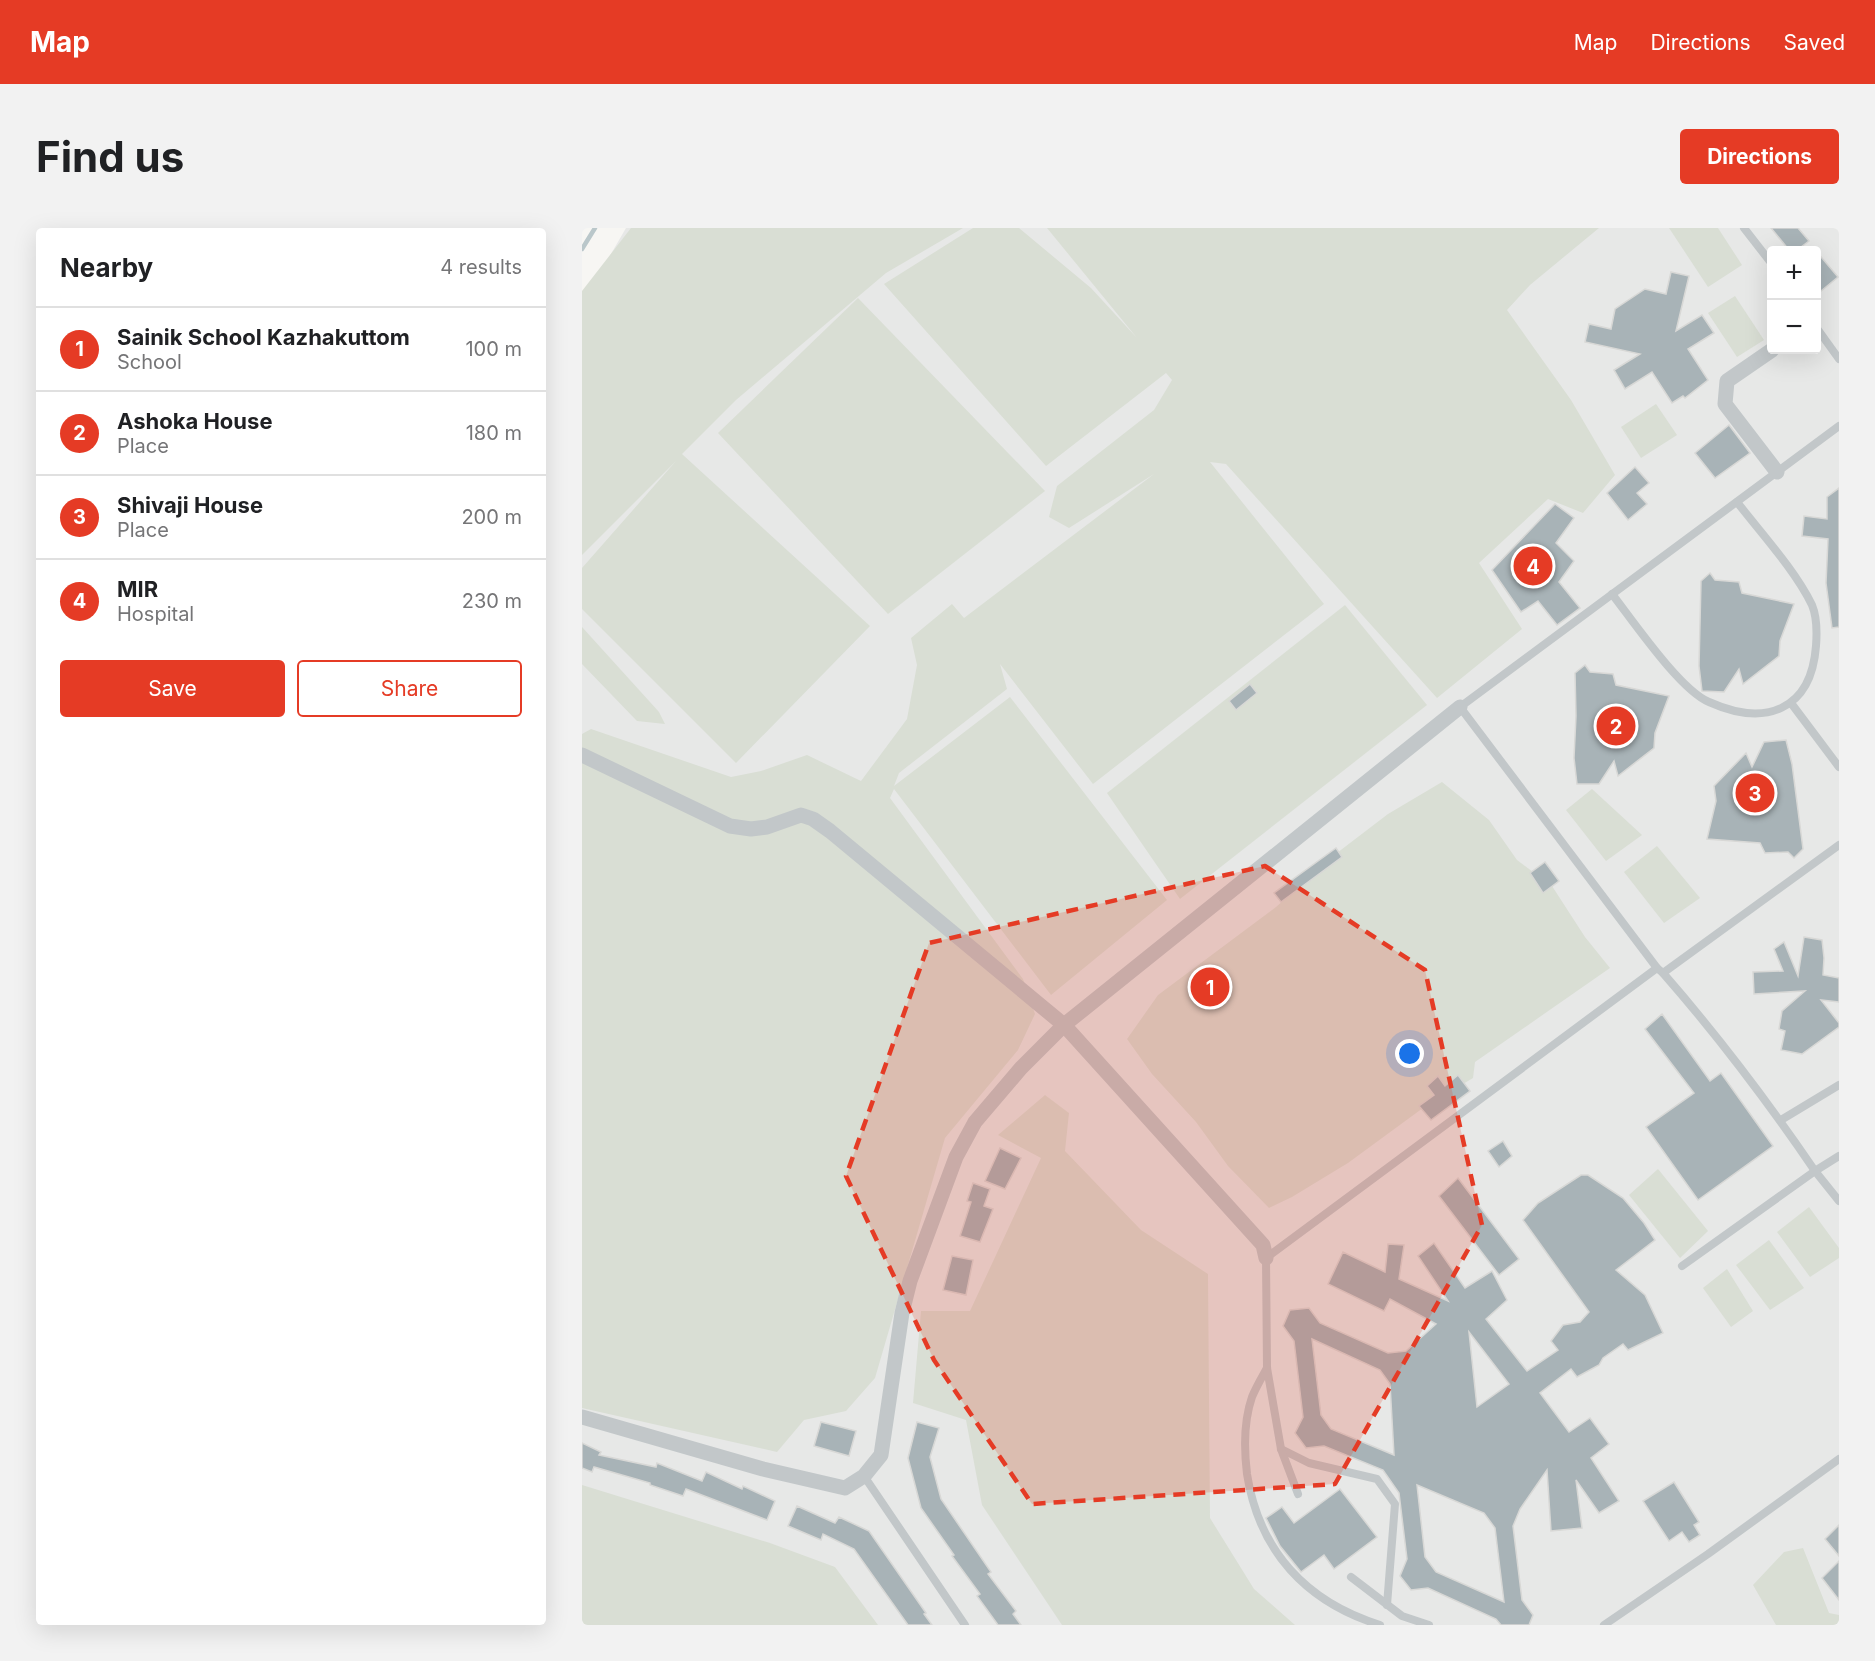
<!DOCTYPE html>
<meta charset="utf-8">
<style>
:root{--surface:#fff;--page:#f2f2f2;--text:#202124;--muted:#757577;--line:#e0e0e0;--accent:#e53b25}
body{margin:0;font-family:Inter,sans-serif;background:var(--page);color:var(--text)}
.controls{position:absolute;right:18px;top:18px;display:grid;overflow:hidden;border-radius:6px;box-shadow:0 6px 24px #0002}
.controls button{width:54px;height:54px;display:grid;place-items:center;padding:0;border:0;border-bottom:2px solid var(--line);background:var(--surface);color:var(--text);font:30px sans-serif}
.you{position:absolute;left:828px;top:826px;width:21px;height:21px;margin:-15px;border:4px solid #fff;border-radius:50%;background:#1a73e8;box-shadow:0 0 0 9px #1a73e833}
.badge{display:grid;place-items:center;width:39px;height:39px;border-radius:50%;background:var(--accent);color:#fff;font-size:20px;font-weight:700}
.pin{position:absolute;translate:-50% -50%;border:3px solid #fff;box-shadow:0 2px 6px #0006}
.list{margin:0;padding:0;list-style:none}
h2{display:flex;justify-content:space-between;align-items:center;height:78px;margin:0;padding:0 24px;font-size:26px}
h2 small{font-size:20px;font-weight:400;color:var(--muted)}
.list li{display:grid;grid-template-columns:39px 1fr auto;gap:18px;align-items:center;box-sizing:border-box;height:84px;padding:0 24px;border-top:2px solid var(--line)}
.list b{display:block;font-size:22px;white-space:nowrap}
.list p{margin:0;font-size:20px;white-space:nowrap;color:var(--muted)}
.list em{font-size:20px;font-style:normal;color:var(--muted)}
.actions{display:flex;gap:12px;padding:18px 24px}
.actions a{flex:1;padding:14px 0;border:2px solid var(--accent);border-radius:6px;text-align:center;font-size:21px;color:var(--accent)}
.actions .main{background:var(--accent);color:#fff}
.map{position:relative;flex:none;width:1257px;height:1397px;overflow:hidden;border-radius:6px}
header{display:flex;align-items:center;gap:36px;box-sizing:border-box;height:84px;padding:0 30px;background:var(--accent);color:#fff}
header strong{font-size:28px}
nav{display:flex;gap:33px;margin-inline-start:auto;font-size:21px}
.intro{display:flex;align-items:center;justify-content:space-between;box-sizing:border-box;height:144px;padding:0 36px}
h1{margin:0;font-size:42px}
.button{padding:15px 27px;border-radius:6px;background:var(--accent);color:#fff;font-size:21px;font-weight:700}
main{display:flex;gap:36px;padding:0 36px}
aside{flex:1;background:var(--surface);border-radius:6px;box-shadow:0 6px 24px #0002}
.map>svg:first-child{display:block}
.built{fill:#e7e8e7;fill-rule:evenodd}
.green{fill:#d9ded4}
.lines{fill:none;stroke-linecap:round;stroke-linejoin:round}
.stream{stroke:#bac7ca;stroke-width:4.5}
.building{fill:#a8b3b7;stroke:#d8d8d6;stroke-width:1.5;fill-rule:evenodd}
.lane{stroke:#c2c7c9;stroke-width:8}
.street{stroke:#c2c7c9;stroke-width:15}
.marked{fill:#e53b25;fill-opacity:0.2;stroke:#e53b25;stroke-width:4.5;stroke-dasharray:12 8;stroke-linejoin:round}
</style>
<header>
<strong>Map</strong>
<nav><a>Map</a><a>Directions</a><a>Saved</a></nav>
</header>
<div class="intro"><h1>Find us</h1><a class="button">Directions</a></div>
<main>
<aside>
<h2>Nearby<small>4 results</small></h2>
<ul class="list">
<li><span class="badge">1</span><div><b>Sainik School Kazhakuttom</b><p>School</p></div><em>100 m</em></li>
<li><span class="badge">2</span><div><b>Ashoka House</b><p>Place</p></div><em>180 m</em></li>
<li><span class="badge">3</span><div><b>Shivaji House</b><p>Place</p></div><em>200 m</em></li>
<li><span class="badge">4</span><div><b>MIR</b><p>Hospital</p></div><em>230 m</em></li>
</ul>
<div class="actions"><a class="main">Save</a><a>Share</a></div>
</aside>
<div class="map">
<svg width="1257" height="1397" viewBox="0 0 1257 1397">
<rect width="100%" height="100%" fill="#f7f6f3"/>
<path class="built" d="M44,0H1257V1397H0V76ZM1190,22H1234V122H1190Z"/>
<g class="green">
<path d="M49,0H381L304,45L154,172L100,226L288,398L154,535L0,381V340L94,233L0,327V63Z"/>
<path d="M391,0H437L509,60L555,110L465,0H1017L948,57L925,82L989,172L1033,247L1001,285L966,271L897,335L940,401L855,470L644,236L628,234L742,376L511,556L418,436L425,461L317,545L312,558L428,469L585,672L469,767L312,561L308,570L441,751L453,786L436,822L363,910L293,1150L264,1183L222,1192L195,1224L0,1180V506L9,501L149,549L179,543L225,527L279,553L325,491L335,437L329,410L370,376L382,390L572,246L487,300L467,289L475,258L572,182L590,152L584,145L464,238L302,56Z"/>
<path d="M1087,0H1136L1160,37L1126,59Z"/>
<path d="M1153,68L1182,112L1155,129L1126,85Z"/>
<path d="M276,70L463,263L306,386L136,205Z"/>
<path d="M1074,176L1095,207L1059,230L1039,199Z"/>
<path d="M763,377L845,477L598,671L525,565Z"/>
<path d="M0,399L77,484L83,496L55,493L0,436Z"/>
<path d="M860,554L907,592L935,632L970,658L1003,709L1028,740L893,834L891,850L841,880L766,935L710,969L687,980L646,938L614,894L570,846L545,811L576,767L694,679L751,628L806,586Z"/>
<path d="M1010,561L1060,607L1024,633L984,582Z"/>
<path d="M1075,618L1118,670L1082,695L1042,644Z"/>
<path d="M463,867L487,885L483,923L559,1002L626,1046L628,1290L672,1361L713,1397H480L400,1277L384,1192L331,1175L339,1083H388L459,930L416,907Z"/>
<path d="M1076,941L1126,1003L1098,1030L1047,967Z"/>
<path d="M1227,979L1257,1020V1030L1228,1049L1195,1004Z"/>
<path d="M1187,1012L1222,1060L1188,1082L1154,1037Z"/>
<path d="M1145,1041L1171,1083L1149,1099L1121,1060Z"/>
<path d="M0,1257L188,1315L253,1339L296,1397H0Z"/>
<path d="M1221,1320L1247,1385L1257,1387V1397H1194L1171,1357L1202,1324Z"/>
</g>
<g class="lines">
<path class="stream" d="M0,21L13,0"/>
</g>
<g class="building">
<path d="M1189,0H1216L1227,13L1215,22H1207Z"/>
<path d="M1234,23L1256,49L1239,63L1234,57Z"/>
<path d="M1089,44L1107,48L1094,103L1120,87L1132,105L1106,121L1126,152L1103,170L1101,168L1090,175L1070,144L1043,161L1032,142L1058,126L1003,114L1007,96L1029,101L1033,81L1063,61L1084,66Z"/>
<path d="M1147,197L1168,225L1133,250L1113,225Z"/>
<path d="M1053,239L1067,255L1055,265L1065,276L1046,292L1025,265Z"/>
<path d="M1257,260V399L1250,400L1244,355L1246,311L1220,308L1222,288L1245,291V269Z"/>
<path d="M973,276L992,290L974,315L992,333L977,354L998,380L975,397L956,373L939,384L910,342Z"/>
<path d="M1128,345L1133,352L1157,354L1160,365L1212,376L1198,413L1197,428L1161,456L1157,441L1142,464L1120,463L1117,438L1119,353Z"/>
<path d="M1003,437L1008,444L1031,446L1034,457L1087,468L1073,505L1072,520L1036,548L1032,533L1017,556H995L992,530L994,488L993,445Z"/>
<path d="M668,456L675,465L654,482L647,473Z"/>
<path d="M1204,512L1210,536L1221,621L1212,630L1206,624L1183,625L1178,615L1125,611L1134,573L1132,558L1164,525L1170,539L1182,514Z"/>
<path d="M754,620L760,629L699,674L692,665Z"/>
<path d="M963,634L977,653L961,665L948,645Z"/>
<path d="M1222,709L1240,712L1242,730L1241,747L1257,750V774L1239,772L1257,795V799L1220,826L1199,822L1203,803L1197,801L1200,783L1223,763L1172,766L1171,744L1201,743L1192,721L1202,714L1216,748Z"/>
<path d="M1080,786L1128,853L1139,845L1191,918L1116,972L1064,899L1112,865L1063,801Z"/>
<path d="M876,847L888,863L849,892L837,878L852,867L845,858L856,848L863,858Z"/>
<path d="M921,913L930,928L917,939L906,923Z"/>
<path d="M418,920L439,930L423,961L403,953Z"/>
<path d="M999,947H1006L1041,970L1062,995L1073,1012L1034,1042L1063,1067L1081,1105L1046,1122L1041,1116L1021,1130L1017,1137L995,1149L989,1141L958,1165L987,1204L1008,1190L1027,1216L1009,1230L1037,1273L1017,1285L994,1252L1000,1300L969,1303L965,1242L938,1281L931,1298L940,1372L951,1387L947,1397H919L914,1391L846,1360L829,1362L818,1348L825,1331L817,1265L801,1242L742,1218L724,1220L713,1205L721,1189L712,1113L701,1098L708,1082L727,1080L738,1095L806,1125L824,1123L854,1096L808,1071L802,1083L746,1056L761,1024L803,1044L806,1016L822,1017L817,1051L866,1073L836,1028L852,1015L883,1060L910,1043L925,1072L904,1091L945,1143L976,1122L969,1113L981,1097L998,1094L1007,1084L941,992L956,975ZM887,1104L927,1156L895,1179ZM730,1111L798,1142L808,1156L812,1227L749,1201L739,1187ZM835,1257L902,1285L913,1300L922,1374L854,1344L843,1329Z"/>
<path d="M876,950L937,1031L917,1047L857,968Z"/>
<path d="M391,955L408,961L402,978L411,981L398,1014L378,1008L389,974L385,973Z"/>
<path d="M370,1028L391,1032L384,1067L361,1062Z"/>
<path d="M239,1194L274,1203L267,1228L232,1218Z"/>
<path d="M335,1194L357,1200L348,1229L359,1271L409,1344L406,1346L434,1383L431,1386L439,1397H416L395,1368L398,1366L370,1328L372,1327L339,1280L326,1230Z"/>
<path d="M0,1215L19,1224L17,1227L74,1239L75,1235L120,1253L124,1244L160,1261L161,1258L193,1273L185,1292L104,1261L101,1268L68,1257V1255L12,1239L10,1244L0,1240Z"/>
<path d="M1092,1254L1117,1294L1112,1297L1118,1307L1107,1314L1100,1304L1087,1313L1061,1273Z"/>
<path d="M758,1261L795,1309L752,1341L742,1327L719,1344L698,1318L684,1290L700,1279L712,1295Z"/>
<path d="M215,1278L253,1295L257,1289L287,1303L344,1385L342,1386L350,1397H326L272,1321L241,1306L239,1312L206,1298Z"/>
<path d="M1257,1297V1328L1243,1311Z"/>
<path d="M1257,1333V1372L1240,1350Z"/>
</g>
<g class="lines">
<g class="lane">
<path d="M1162,0L1190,36"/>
<path d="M1234,99L1257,131"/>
<path d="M1257,198L878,479L1075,740L1081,745L1257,617"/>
<path d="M1030,366C1051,393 1098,462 1127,474C1183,499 1229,483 1234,418C1235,405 1235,389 1230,377C1213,342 1179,305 1155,274"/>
<path d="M1209,475L1257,539"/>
<path d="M1081,745C1136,808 1186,874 1233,943L1257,928"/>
<path d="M1199,892L1257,857"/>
<path d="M1100,1038L1233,943L1257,973"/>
<path d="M685,1140C680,1149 674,1159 670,1169C662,1192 662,1221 665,1246C677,1323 724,1374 798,1397"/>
<path d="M699,1221L727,1235L795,1251L813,1276L805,1377"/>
<path d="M282,1248L383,1397"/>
<path d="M716,1266L699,1221L685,1140L684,1030L1075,740"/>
<path d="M769,1349L820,1388L847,1397"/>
<path d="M1022,1397L1126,1326L1257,1231"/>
</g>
<g class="street">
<path d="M1190,122L1145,153L1143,176L1195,244"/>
<path d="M0,527L148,598L169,601L185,599L219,587L231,591L248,603L482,797L681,1017L684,1030"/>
<path d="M0,1189L181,1241L263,1260L282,1248L299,1227L320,1085L328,1053L374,929L393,894L439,840L482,797L878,479"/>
</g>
</g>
<path class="marked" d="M683,638L843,742L900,997L753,1256L450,1276L352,1132L264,948L347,715Z"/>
</svg>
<div class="controls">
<button>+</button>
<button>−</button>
</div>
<div class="you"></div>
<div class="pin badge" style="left:628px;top:759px">1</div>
<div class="pin badge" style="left:1034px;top:498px">2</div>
<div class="pin badge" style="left:1173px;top:565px">3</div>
<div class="pin badge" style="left:951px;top:338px">4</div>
</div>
</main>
